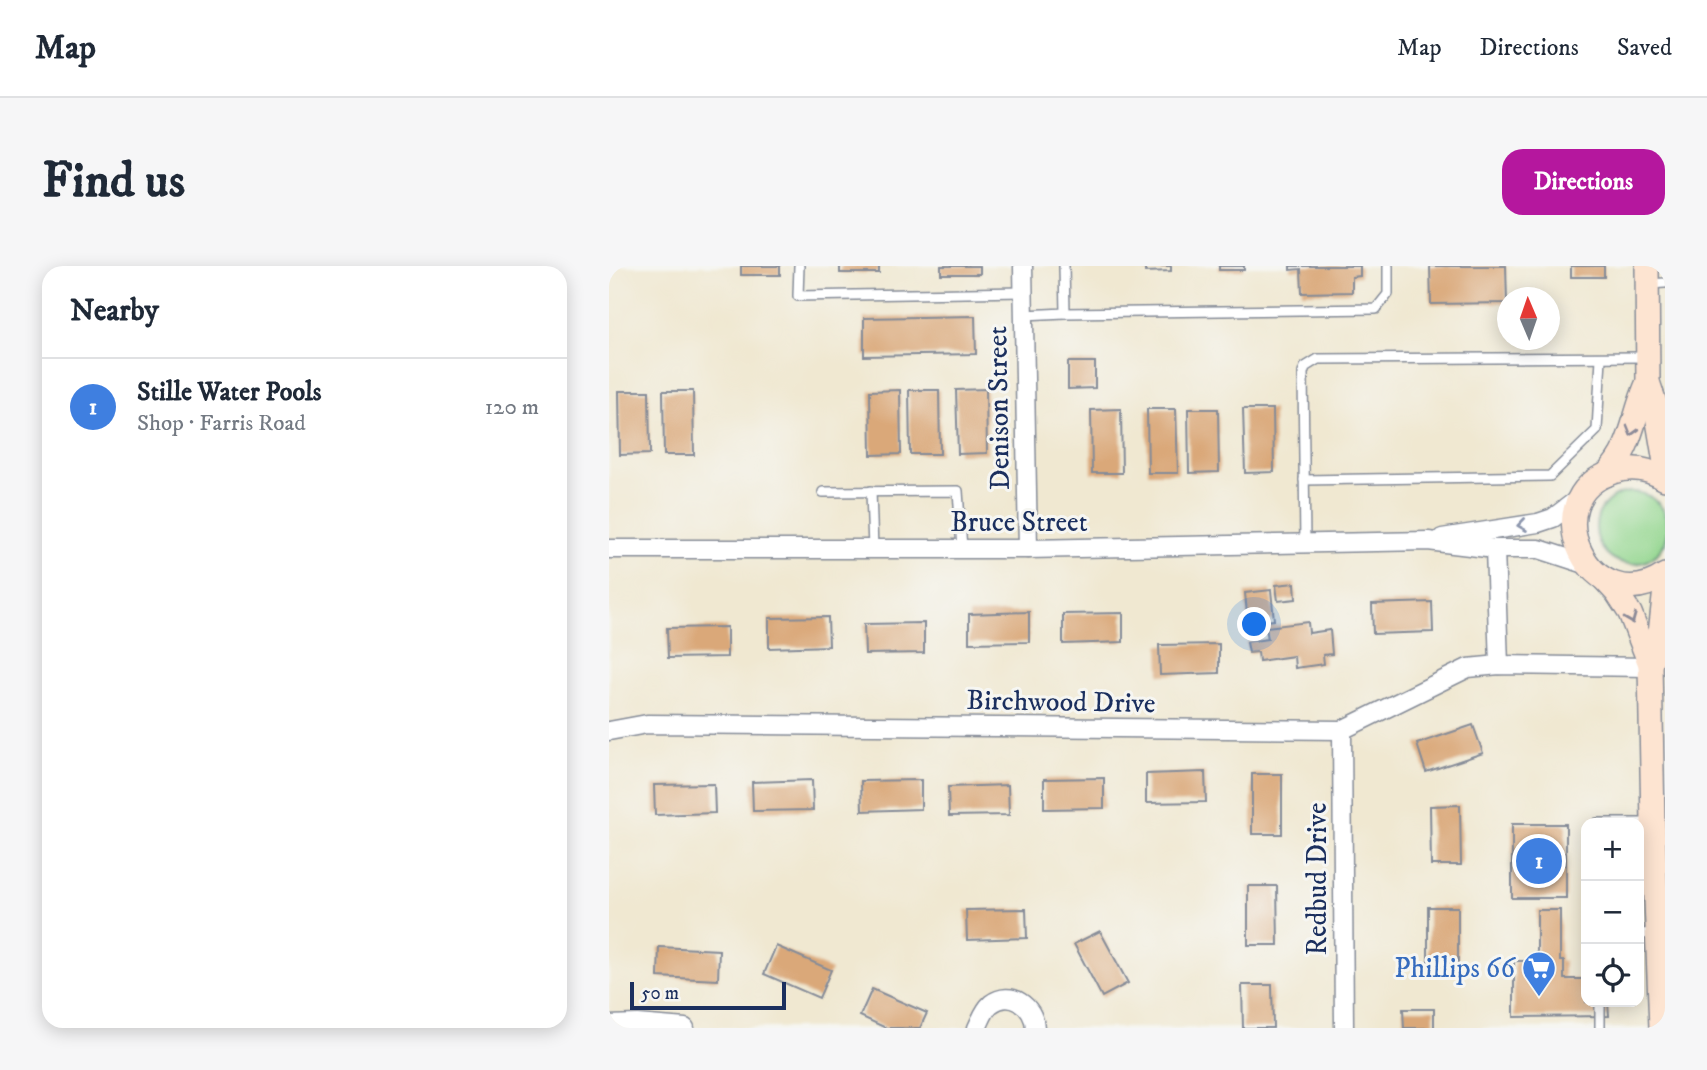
<!DOCTYPE html>
<meta charset="utf-8">
<style>
:root{--surface:#fff;--page:#f6f6f7;--text:#1f2937;--muted:#747a83;--line:#e0e1e3;--accent:#b5179e}
body{margin:0;font-family:"IM FELL DW Pica",serif;background:var(--page);color:var(--text)}
.controls{position:absolute;right:21px;bottom:21px;display:grid;overflow:hidden;border-radius:14px;box-shadow:0 4px 18px #0003}
.controls button{width:63px;height:63px;display:grid;place-items:center;padding:0;border:0;border-bottom:2px solid var(--line);background:var(--surface);color:var(--text);font:35px sans-serif}
.compass{position:absolute;left:888px;top:21px;width:63px;height:63px;border-radius:50%;background:var(--surface);box-shadow:0 4px 18px #0003;rotate:358deg}
.scale{position:absolute;left:21px;bottom:18px;width:156px;box-sizing:border-box;padding-left:7px;border:4px solid #1b2f5e;border-top:0;font-size:19px;line-height:24px;white-space:nowrap;color:#1b2f5e;-webkit-text-stroke:5px #f6f6f2;paint-order:stroke}
.you{position:absolute;left:646px;top:359px;width:24px;height:24px;margin:-18px;border:5px solid #fff;border-radius:50%;background:#1a73e8;box-shadow:0 0 0 10px #1a73e833}
.badge{display:grid;place-items:center;width:46px;height:46px;border-radius:50%;background:var(--accent);color:#fff;font-size:23px;font-weight:700}
.pin{position:absolute;translate:-50% -50%;border:4px solid #fff;box-shadow:0 2px 7px #0006}
.list{margin:0;padding:0;list-style:none}
h2{display:flex;justify-content:space-between;align-items:center;height:91px;margin:0;padding:0 28px;font-size:30px}
h2 small{font-size:23px;font-weight:400;color:var(--muted)}
.list li{display:grid;grid-template-columns:46px 1fr auto;gap:21px;align-items:center;box-sizing:border-box;height:98px;padding:0 28px;border-top:2px solid var(--line)}
.list b{display:block;font-size:26px;white-space:nowrap}
.list p{margin:0;font-size:23px;white-space:nowrap;color:var(--muted)}
.list em{font-size:23px;font-style:normal;color:var(--muted)}
.icon{flex:none;width:38px;height:38px;fill:none;stroke:currentColor;stroke-width:2;stroke-linecap:round;stroke-linejoin:round}
.map{position:relative;flex:none;width:1056px;height:762px;overflow:hidden;border-radius:21px}
header{display:flex;align-items:center;gap:42px;box-sizing:border-box;height:98px;padding:0 35px;background:var(--surface);border-bottom:2px solid var(--line)}
header strong{font-size:33px}
nav{display:flex;gap:38px;margin-inline-start:auto;font-size:24px}
.intro{display:flex;align-items:center;justify-content:space-between;box-sizing:border-box;height:168px;padding:0 42px}
h1{margin:0;font-size:49px}
.button{padding:18px 32px;border-radius:21px;background:var(--accent);color:#fff;font-size:24px;font-weight:700}
main{display:flex;gap:42px;padding:0 42px}
aside{flex:1;background:var(--surface);border-radius:21px;box-shadow:0 4px 18px #0003}
.map>svg:first-child{display:block}
.grass{fill:#93d68e;stroke:#578276;stroke-width:2}
.building{fill:#daa879}
.lines{fill:none;stroke-linecap:round;stroke-linejoin:round}
.lane-casing{stroke:#868c98;stroke-width:12}
.street-casing{stroke:#868c98;stroke-width:21}
.secondary-casing{stroke:#868c98;stroke-width:26}
.lane{stroke:#fff;stroke-width:9}
.street{stroke:#fff;stroke-width:18}
.secondary{stroke:#fde4d1;stroke-width:23}
.oneway{stroke:#8c8a98}
.oneway2{stroke:#8d97ae}
.labels{text-anchor:middle;dominant-baseline:central;stroke-width:6;stroke-linejoin:round;paint-order:stroke}
.street-label{font-size:28px;fill:#1b2f5e;stroke:#f6f6f2}
.shop-label{font-size:28px;fill:#366cbe;stroke:#f6f6f2;text-anchor:end}
</style>
<header>
<strong>Map</strong>
<nav><a>Map</a><a>Directions</a><a>Saved</a></nav>
</header>
<div class="intro"><h1>Find us</h1><a class="button">Directions</a></div>
<main>
<aside>
<h2>Nearby<small></small></h2>
<ul class="list">
<li><span class="badge" style="background:#3f7fe0">1</span><div><b>Stille Water Pools</b><p>Shop · Farris Road</p></div><em>120 m</em></li>
</ul>
</aside>
<div class="map">
<svg width="1056" height="762" viewBox="0 0 1056 762">
<rect width="100%" height="100%" fill="#f6f6f2"/>
<filter id="ink" filterUnits="userSpaceOnUse"><feTurbulence type="fractalNoise" baseFrequency=".0143" numOctaves="2"/><feDisplacementMap in="SourceGraphic" scale="14" xChannelSelector="R" yChannelSelector="G"/><feConvolveMatrix kernelMatrix="1 2 1 2 8 2 1 2 1" color-interpolation-filters="sRGB"/></filter>
<filter id="wash" filterUnits="userSpaceOnUse"><feTurbulence type="fractalNoise" baseFrequency=".00686" numOctaves="4" result="noise"/><feDisplacementMap in="SourceGraphic" scale="28" xChannelSelector="R" yChannelSelector="G"/><feGaussianBlur stdDeviation="1.57" result="paint"/><feColorMatrix in="noise" values="0 0 0 0 0 0 0 0 0 0 0 0 0 0 0 0 0 1.4 0 .05"/><feComposite in="paint" operator="in"/></filter>
<g filter="url(#wash)">
<rect width="100%" height="100%" fill="#f0e8d1"/>
<circle class="grass" cx="1023" cy="262" r="36"/>
<g id="blocks">
<g class="building">
<rect x="132" y="0" width="39" height="9"/>
<rect x="231" y="0" width="39" height="7"/>
<rect x="332" y="0" width="39" height="8"/>
<path d="M536,0H562V5L536,6Z"/>
<rect x="610" y="0" width="25" height="4"/>
<path d="M681,0H751V10L743,11V26L693,27L692,3L681,4Z"/>
<path d="M821,0H897L898,37L822,38Z"/>
<rect x="962" y="0" width="33" height="11"/>
<path d="M366,50L367,88L255,90V52Z"/>
<path d="M459,96H486V122L459,123Z"/>
<path d="M377,123L378,187L349,188L347,124Z"/>
<path d="M291,124L292,188L262,189L261,125Z"/>
<path d="M300,124H330L331,188H301Z"/>
<path d="M10,125H40L41,188L11,189Z"/>
<path d="M54,125H84L85,189H55Z"/>
<path d="M512,143L513,207H483L482,144Z"/>
<path d="M538,143H567L569,207H539Z"/>
<path d="M579,143H609L610,206L580,207Z"/>
<path d="M634,143H664L665,206L636,207Z"/>
<path d="M686,317L687,333L669,335L667,319Z"/>
<path d="M662,324L665,354L639,357L636,327Z"/>
<path d="M823,336L824,366L764,368L763,338Z"/>
<path d="M420,346V376L360,377V348Z"/>
<path d="M514,347V376L454,378V348Z"/>
<path d="M219,351L220,380L160,382V352Z"/>
<path d="M699,356L700,367L721,364L723,388L714,389L715,398L686,402L685,390L650,395L649,386L640,387L638,376L659,373L657,361Z"/>
<path d="M315,357V387L256,388L255,358Z"/>
<path d="M118,361V391L59,392L58,362Z"/>
<path d="M610,378V407L551,409L550,379Z"/>
<path d="M864,459L874,487L817,506L808,478Z"/>
<path d="M596,506L597,536L537,537V508Z"/>
<rect x="643" y="508" width="30" height="60"/>
<path d="M495,512V542L435,543V513Z"/>
<path d="M203,514L204,544L144,545L143,516Z"/>
<path d="M312,514V543L253,545L252,515Z"/>
<path d="M105,518L106,547L46,549L45,519Z"/>
<path d="M399,519L400,549L340,550L339,521Z"/>
<path d="M851,539L852,599H822L821,540Z"/>
<rect x="903" y="558" width="54" height="74"/>
<path d="M639,620H668L669,679H639Z"/>
<path d="M819,641H849V700L819,701Z"/>
<path d="M417,643L418,672L358,674L357,644Z"/>
<path d="M928,644H951V695H955V713H977V736H999L1000,750L905,751V695H928Z"/>
<path d="M491,665L519,717L493,731L465,678Z"/>
<path d="M167,680L222,704L210,732L155,708Z"/>
<path d="M50,681L110,684L109,714L49,711Z"/>
<path d="M633,719H663L664,762H634Z"/>
<path d="M263,723L318,747L311,762H277L251,750Z"/>
<path d="M794,743H825V762H795Z"/>
</g>
</g>
</g>
<g filter="url(#ink)">
<use href="#blocks" fill-opacity="0" stroke="#868c98" stroke-width="2"/>
<g class="lines">
<g class="lane-casing">
<g id="lane">
<path d="M190,0L189,30L414,26"/>
<path d="M1039,18L1056,17"/>
<path d="M456,47L767,43L779,28V0"/>
<path d="M415,49L456,47L455,0"/>
<path d="M695,214L941,210L988,164L992,92"/>
<path d="M262,225L264,283"/>
<path d="M214,226L349,225L353,283"/>
<path d="M696,278L694,107L696,101L709,93L1038,91"/>
<path d="M988,557H1041"/>
<path d="M1030,668L1049,667"/>
<path d="M991,736V762"/>
</g>
</g>
<g class="street-casing">
<g id="street">
<path d="M414,0L419,283"/>
<path d="M833,272L929,257L944,252L973,230"/>
<path d="M0,283H419L819,275L886,283H930L976,298"/>
<path d="M886,283L890,399"/>
<path d="M733,464L735,762"/>
<path d="M0,465L38,458L733,464L859,402L890,399L1041,401"/>
<path d="M0,759L28,758L76,762"/>
<path d="M368,762C372,754 375,744 382,738C402,723 425,740 426,762"/>
</g>
</g>
<g class="secondary-casing">
<g id="secondary">
<path d="M1038,0L1039,116L1046,137L1056,196"/>
<path d="M997,209C1025,180 1023,150 1039,116"/>
<path d="M1056,213C1040,203 1022,200 1004,206C922,232 982,359 1056,309"/>
<path d="M995,313L1008,327L1021,347L1041,398L1044,557L1052,762"/>
<path d="M1041,398L1050,377L1056,323"/>
</g>
</g>
<use href="#lane" class="lane"/>
<use href="#street" class="street"/>
<use href="#secondary" class="secondary"/>
</g>
<defs><path id="oneway-chevron" d="M-2-3.5L2.5 0L-2 3.5" fill="none" stroke-width="1.6" stroke-linecap="round" stroke-linejoin="round" transform="scale(1.75)"/></defs>
<g class="oneway">
<use href="#oneway-chevron" transform="translate(1023 165) rotate(106)"/>
<use href="#oneway-chevron" transform="translate(1022 353) rotate(68)"/>
</g>
<use class="oneway2" href="#oneway-chevron" transform="translate(913 259) rotate(172)"/>
</g>
<defs>
<g id="supermarket-pin" transform="scale(1.75)"><path d="M0 17L-7.5 6A9.5 9.5 0 1 1 7.5 6Z" fill="#3f7fe0" stroke="#f6f6f2"/><path d="M-6-5.5h2.5l.6 2H6L4.5 2H-2.5L-4.4-4H-6ZM-1.5 3.2a1.3 1.3 0 1 0 .1 0ZM3 3.2a1.3 1.3 0 1 0 .1 0Z" fill="#fff"/></g>
</defs>
<g fill-rule="evenodd">
<use href="#supermarket-pin" x="930" y="702"/>
</g>
<g class="labels">
<g class="street-label">
<text transform="translate(390 142) rotate(-91)">Denison Street</text>
<text x="410" y="256">Bruce Street</text>
<text transform="translate(452 436) rotate(1)">Birchwood Drive</text>
<text transform="translate(708 613) rotate(-90)">Redbud Drive</text>
</g>
<g class="shop-label">
<text x="906" y="702">Phillips 66</text>
</g>
</g>
</svg>
<div class="controls">
<button>+</button>
<button>−</button>
<button><svg class="icon" aria-label="locate" viewBox="0 0 24 24"><circle cx="12" cy="12" r="6"/><path d="M12 2v4M12 18v4M2 12h4M18 12h4"/></svg></button>
</div>
<svg class="compass" viewBox="-18 -18 36 36"><path d="M0-13l5 13h-10z" fill="#e53935"/><path d="M0 13l5-13h-10z" fill="#747a83"/></svg>
<div class="scale">50 m</div>
<div class="you"></div>
<div class="pin badge" style="left:930px;top:595px;background:#3f7fe0">1</div>
</div>
</main>
